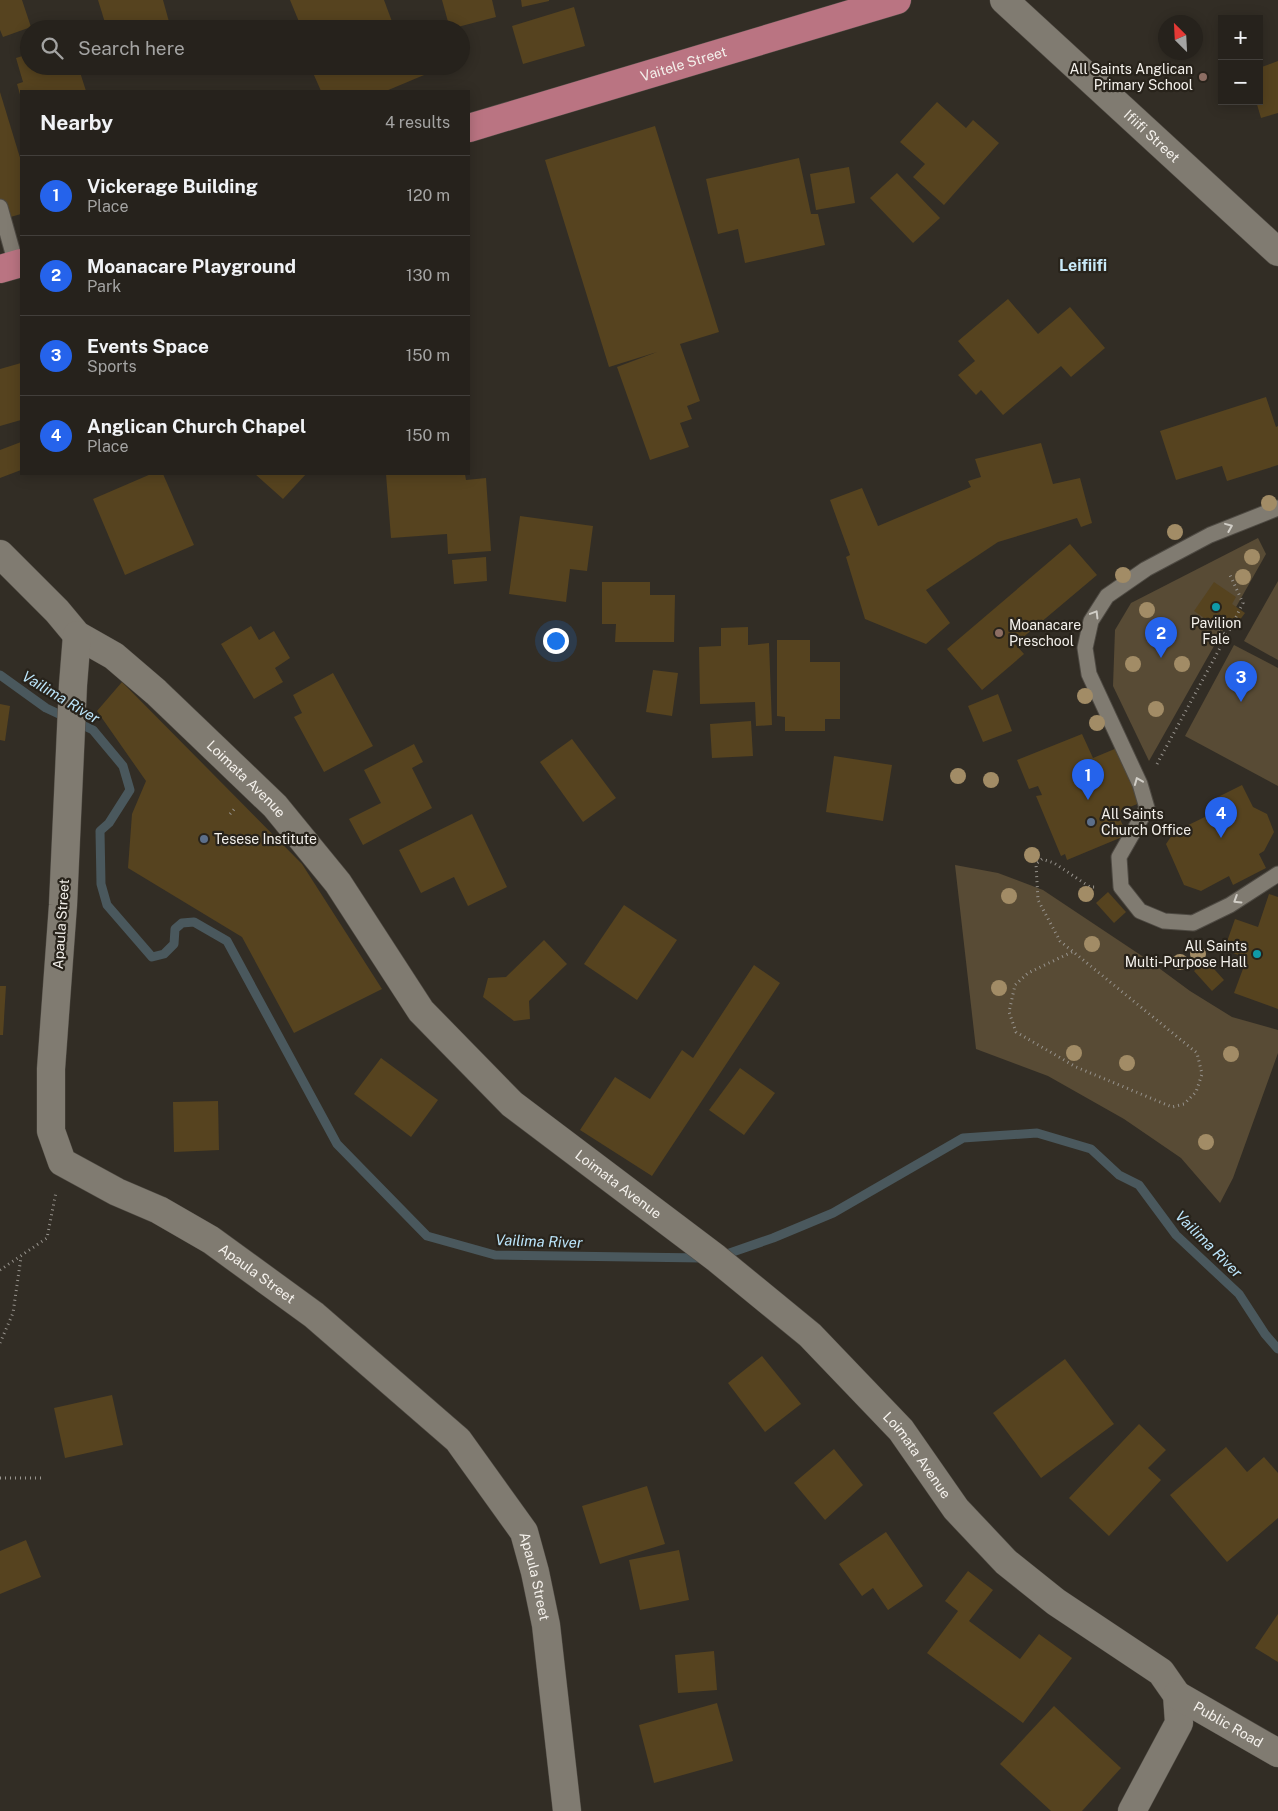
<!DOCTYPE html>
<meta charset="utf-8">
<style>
:root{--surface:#26221c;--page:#2e2a25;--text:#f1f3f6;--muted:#a4a4a3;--line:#423f3b;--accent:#2563eb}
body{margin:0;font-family:"Public Sans",sans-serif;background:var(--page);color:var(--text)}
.controls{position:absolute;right:15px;top:15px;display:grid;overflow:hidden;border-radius:0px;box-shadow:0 2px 12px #0003}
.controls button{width:45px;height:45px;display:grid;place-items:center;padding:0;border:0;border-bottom:1px solid var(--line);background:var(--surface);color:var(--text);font:25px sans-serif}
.compass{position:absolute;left:1158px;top:15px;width:45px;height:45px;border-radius:50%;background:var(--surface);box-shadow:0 2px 12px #0003;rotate:336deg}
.you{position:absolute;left:555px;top:640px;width:18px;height:18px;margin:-12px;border:4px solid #fff;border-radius:50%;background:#1a73e8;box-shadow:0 0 0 8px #1a73e833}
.badge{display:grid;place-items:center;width:32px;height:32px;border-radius:50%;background:var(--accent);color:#fff;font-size:16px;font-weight:700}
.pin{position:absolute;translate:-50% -41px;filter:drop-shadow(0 1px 2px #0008)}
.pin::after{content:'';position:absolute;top:26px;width:18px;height:15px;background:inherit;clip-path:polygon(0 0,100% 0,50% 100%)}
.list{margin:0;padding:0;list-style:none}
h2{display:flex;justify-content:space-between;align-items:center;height:65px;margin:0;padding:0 20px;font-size:21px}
h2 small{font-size:16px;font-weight:400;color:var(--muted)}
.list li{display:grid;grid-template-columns:32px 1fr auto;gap:15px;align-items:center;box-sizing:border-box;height:80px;padding:0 20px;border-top:1px solid var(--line)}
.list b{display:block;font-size:19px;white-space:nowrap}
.list p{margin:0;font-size:16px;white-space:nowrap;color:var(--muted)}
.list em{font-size:16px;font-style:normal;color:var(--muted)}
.icon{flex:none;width:28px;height:28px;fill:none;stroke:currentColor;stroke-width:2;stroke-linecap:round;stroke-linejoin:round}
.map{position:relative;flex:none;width:1278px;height:1811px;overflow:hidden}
.search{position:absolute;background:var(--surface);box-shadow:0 2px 12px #0003;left:20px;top:20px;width:450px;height:55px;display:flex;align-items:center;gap:12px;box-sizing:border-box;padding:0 18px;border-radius:28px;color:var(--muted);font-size:19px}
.panel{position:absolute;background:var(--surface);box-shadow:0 2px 12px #0003;left:20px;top:90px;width:450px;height:385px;border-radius:0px}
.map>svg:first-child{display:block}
.green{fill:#584b35}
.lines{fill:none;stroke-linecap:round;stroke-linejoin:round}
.stream{stroke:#4a585d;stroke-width:9}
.building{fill:#56431f}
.service-casing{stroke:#4e4a43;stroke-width:17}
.minor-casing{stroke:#4e4a43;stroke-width:29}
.secondary-casing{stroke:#4e4a43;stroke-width:29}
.primary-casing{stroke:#4e4a43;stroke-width:29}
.path{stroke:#97938d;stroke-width:3;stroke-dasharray:1 4;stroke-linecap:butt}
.service{stroke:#807b71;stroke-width:15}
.minor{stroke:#807b71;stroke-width:28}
.secondary{stroke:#807b71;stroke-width:28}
.primary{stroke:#ba7482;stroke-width:28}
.tree{fill:#a28c66}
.oneway{stroke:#d1cec7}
.education-dot{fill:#8d6e63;stroke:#28231b;stroke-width:2}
.culture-dot{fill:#0f9aa8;stroke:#28231b;stroke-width:2}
.service-dot{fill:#5c6f8a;stroke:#28231b;stroke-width:2}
.labels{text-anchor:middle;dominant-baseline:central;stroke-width:4.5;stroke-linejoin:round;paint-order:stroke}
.street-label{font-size:14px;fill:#f4f1ec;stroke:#28231b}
.poi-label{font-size:14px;fill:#f4f1ec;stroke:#28231b;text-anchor:start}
.water-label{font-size:15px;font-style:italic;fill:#bce6fc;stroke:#28231b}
.quarter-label{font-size:16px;font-weight:bold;fill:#c8e9f8;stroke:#28231b}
</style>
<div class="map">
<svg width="1278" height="1811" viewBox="0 0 1278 1811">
<rect width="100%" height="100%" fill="#322d25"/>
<g class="green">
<path d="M1258,538L1266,554L1149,761L1113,686L1115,630L1131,603Z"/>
<path d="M1278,581V660L1244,641Z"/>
<path d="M1234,645L1278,668V786L1185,736Z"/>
<path d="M955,865L998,873L1043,890L1148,960L1190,991L1232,1017L1278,1030V1053L1233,1178L1220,1203L1181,1158L1124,1119L1048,1076L976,1049Z"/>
</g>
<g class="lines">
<g class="stream">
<path d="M0,675L46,708L93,730L123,766L130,790L109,823L100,831L101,884L107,905L152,957L164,954L174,944L175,929L182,923L194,922L227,941L337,1144L427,1236L495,1255L703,1258"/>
<path d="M721,1256L773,1238L833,1213L963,1138L1037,1133L1091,1149L1119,1175L1139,1185L1176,1235L1239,1294L1265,1334L1278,1349"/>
</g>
</g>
<g class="building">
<path d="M0,0H22L31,27L3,37L0,30Z"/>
<path d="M98,0H163L171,29H107Z"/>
<path d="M290,0H384L394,27L302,29Z"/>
<path d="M442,0H492L496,17L450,29Z"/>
<path d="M521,0H549V1L522,7Z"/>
<path d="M574,7L585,46L523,64L512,26Z"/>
<path d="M64,21L66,29H41V28Z"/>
<path d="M415,22L418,29H398Z"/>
<path d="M29,32V49H28L24,34Z"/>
<path d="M29,54V66H78L86,91H21V98L17,84L23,82L16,58Z"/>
<path d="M1278,61V113L1261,118L1256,101H1259V68Z"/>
<path d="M310,66H434L436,70L386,91H321Z"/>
<path d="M0,92L21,161V214L0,220Z"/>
<path d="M937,102L966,128L973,120L999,143L944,205L913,177L925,164L900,142Z"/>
<path d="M655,126L719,332L680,344L700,401L687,406L692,419L680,423L689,447L650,460L617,367L657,352L609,367L545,160Z"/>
<path d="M799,158L811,214H818L825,245L745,263L738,229L718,234L706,179Z"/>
<path d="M849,167L855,203L816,210L810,174Z"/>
<path d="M897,173L940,218L913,243L870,198Z"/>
<path d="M1008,299L1038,334L1070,307L1105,348L1071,377L1061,366L1003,415L981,390L976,395L958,375L975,361L958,341Z"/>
<path d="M21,363V420L0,426V369Z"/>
<path d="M1266,397L1276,427L1278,426V465L1227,481L1222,466L1176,480L1160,431Z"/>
<path d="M21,442V470L0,478V450Z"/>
<path d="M1041,443L1053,484L1080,478L1092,523L1081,527L1077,518L998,542L926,590L950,623L926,644L865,619L846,557L850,555L830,500L862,488L878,526L971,487L968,481L981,477L975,459Z"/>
<path d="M151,474H163L194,545L125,575L93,499Z"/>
<path d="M255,474H306L283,499Z"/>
<path d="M386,474H465L466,480L486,478L491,551L448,554L447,534L391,538Z"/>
<path d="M520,516L593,526L587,571L570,569L566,602L509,594Z"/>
<path d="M1070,544L1097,575L1015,644L1024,654L982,690L947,649Z"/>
<path d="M486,557L487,581L454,584L452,560Z"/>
<path d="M602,582H650V595H675L674,642H615L616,624H602Z"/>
<path d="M1214,582L1236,597L1232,604L1245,613L1233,629L1221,620L1216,626L1194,611Z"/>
<path d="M251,626L259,640L274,631L290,658L275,668L283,682L254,699L221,644Z"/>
<path d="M748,627V645L769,643L772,725L756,726L755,702L700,704L699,647L721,646V628Z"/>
<path d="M777,640H810V662H840V719H825V731H785V717L777,716Z"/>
<path d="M653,670L678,673L672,716L646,712Z"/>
<path d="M333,673L373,746L324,772L294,717L302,713L293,695Z"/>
<path d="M122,682L302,864L382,989L294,1033L242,937L128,868L132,814L146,781L97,711Z"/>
<path d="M998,694L1012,731L983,742L968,706Z"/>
<path d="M0,704L10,706L5,741L0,740Z"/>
<path d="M751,721L753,756L712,758L710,724Z"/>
<path d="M1082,734L1093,758L1117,748L1140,803L1117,812L1127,835L1067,860L1065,854L1061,856L1036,796L1042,795L1038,786L1029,789L1017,760Z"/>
<path d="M572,739L616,798L583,822L540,762Z"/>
<path d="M414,744L423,762L412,768L432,808L363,845L349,819L381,803L364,770Z"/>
<path d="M834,756L892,765L883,821L826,812Z"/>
<path d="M1242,785L1253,807L1267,814L1274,832L1264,851L1259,854L1266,868L1233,885L1229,876L1201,891L1184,885L1166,844L1174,832L1213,813L1212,800Z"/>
<path d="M472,814L507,887L468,906L454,877L421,893L399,850Z"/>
<path d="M1108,892L1126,912L1114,923L1096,903Z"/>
<path d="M1269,894L1278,897V1009L1234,993L1247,958L1224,950L1235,919L1258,927Z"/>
<path d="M624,905L677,940L637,1000L584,964Z"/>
<path d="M544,940L567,964L529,1001L530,1019L514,1021L483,997L488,978L506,977Z"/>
<path d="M1206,960L1224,980L1212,991L1194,971Z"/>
<path d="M754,965L780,983L652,1176L580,1130L615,1077L650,1099L682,1050L693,1058Z"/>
<path d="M0,986H6L3,1035H0Z"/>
<path d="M381,1058L438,1100L411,1137L354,1094Z"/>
<path d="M740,1068L775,1093L744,1135L709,1110Z"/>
<path d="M218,1101L219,1150L174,1152L173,1102Z"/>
<path d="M762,1356L801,1404L765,1432L728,1383Z"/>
<path d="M1065,1359L1114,1424L1041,1478L993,1413Z"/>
<path d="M112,1395L123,1445L65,1458L54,1408Z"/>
<path d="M1139,1424L1166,1450L1148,1468L1161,1480L1109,1536L1069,1498Z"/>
<path d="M1226,1447L1247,1472L1264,1457L1278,1473V1518L1227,1562L1170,1495Z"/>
<path d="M834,1449L863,1485L825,1520L794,1483Z"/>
<path d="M647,1486L665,1544L600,1564L582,1506Z"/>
<path d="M886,1532L923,1586L888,1610L873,1588L862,1596L839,1564Z"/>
<path d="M26,1540L41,1577L0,1594V1551Z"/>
<path d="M679,1550L689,1600L640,1610L629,1560Z"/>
<path d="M968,1571L993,1590L969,1621L1020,1659L1039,1634L1072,1658L1023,1723L927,1653L958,1611L945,1601Z"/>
<path d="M1278,1614V1662L1255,1648Z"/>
<path d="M714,1651L717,1690L678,1693L675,1655Z"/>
<path d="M717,1703L733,1761L654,1783L639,1725Z"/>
<path d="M1054,1706L1121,1768L1082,1811H1051L1000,1764Z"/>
</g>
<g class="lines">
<g class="service-casing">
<g id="service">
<path d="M0,207L16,264"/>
<path d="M1278,508L1210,535L1146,569L1107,596L1091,621L1085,648L1089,674L1140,784L1147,808L1119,857L1121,887L1140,911L1164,921L1193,923L1230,905L1278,874"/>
</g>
</g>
<g class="minor-casing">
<g id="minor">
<path id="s1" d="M0,554L57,611L77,635L114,656L156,692L275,806L338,883L421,1011L512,1104L716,1258L810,1335L901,1430L956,1509L1006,1562L1056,1602L1161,1672L1177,1695L1179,1723L1132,1811"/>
<path id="s2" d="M77,635L73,685L63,905L51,1069V1131L62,1162L117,1192L159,1210L211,1240L314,1315L458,1440L524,1532L535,1572L546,1625L567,1811"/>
<path id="s3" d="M1177,1695L1278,1753"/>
</g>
</g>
<g class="secondary-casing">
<g id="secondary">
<path id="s4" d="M1004,0L1278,252"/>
</g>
</g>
<g class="primary-casing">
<g id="primary">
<path id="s5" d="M469,128L897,0"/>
<path d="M0,269L21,263"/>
</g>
</g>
<g class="path">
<path d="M1227,635L1243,603L1230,575"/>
<path d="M1157,764L1227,635L1207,624"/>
<path d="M230,814L236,807"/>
<path d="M1072,952L1028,973L1015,985L1009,1012L1016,1032L1076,1067L1172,1107L1184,1104L1196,1092L1202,1074L1197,1053L1060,941L1038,900L1036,864L1042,859L1054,863L1090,887H1098"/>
<path d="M0,1270L47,1238L56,1192"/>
<path d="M0,1343L13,1313L21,1257"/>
<path d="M0,1478H43"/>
</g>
<use href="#service" class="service"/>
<use href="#minor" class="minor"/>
<use href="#secondary" class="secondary"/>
<use href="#primary" class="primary"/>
</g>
<g class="tree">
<circle cx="1269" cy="503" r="8"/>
<circle cx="1175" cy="532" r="8"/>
<circle cx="1252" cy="557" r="8"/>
<circle cx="1123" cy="575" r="8"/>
<circle cx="1243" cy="577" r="8"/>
<circle cx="1147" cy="610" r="8"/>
<circle cx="1133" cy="664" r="8"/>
<circle cx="1182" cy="664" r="8"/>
<circle cx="1085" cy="696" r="8"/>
<circle cx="1156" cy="709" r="8"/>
<circle cx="1097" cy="723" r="8"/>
<circle cx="958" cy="776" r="8"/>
<circle cx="991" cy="780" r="8"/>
<circle cx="1032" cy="855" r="8"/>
<circle cx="1086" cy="894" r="8"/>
<circle cx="1009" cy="896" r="8"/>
<circle cx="1092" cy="944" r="8"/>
<circle cx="1198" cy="954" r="8"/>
<circle cx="1180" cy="962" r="8"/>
<circle cx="999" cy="988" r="8"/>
<circle cx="1074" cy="1053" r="8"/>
<circle cx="1231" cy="1054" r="8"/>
<circle cx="1127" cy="1063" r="8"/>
<circle cx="1206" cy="1142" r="8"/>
</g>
<defs><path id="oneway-chevron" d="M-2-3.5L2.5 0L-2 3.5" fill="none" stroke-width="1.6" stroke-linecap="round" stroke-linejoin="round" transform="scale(1.25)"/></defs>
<g class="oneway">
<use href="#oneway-chevron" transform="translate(1229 527) rotate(-22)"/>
<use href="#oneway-chevron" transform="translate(1095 614) rotate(-59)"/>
<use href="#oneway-chevron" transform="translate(1138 781) rotate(-112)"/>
<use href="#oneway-chevron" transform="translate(1237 900) rotate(148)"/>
</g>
<g class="education-dot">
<circle cx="1203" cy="77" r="5"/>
<circle cx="999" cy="633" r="5"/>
</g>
<g class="culture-dot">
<circle cx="1216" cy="607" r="5"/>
<circle cx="1257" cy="954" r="5"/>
</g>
<g class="service-dot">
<circle cx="1091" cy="822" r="5"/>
<circle cx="204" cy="839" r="5"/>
</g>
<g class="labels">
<g class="street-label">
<text stroke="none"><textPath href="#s5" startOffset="224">Vaitele Street</textPath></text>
<text stroke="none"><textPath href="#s4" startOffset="201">Ifiifi Street</textPath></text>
<text stroke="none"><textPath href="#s1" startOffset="335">Loimata Avenue</textPath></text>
<text transform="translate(61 924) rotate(-86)">Apaula Street</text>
<text stroke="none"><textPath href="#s1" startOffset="890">Loimata Avenue</textPath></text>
<text stroke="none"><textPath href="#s2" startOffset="755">Apaula Street</textPath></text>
<text stroke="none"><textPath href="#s1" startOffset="1295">Loimata Avenue</textPath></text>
<text stroke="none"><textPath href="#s2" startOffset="1175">Apaula Street</textPath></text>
<text stroke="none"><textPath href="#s3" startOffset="59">Public Road</textPath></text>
</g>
<g class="poi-label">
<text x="1193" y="69" text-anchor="end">All Saints Anglican<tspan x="1193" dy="16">Primary School</tspan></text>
<text x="1216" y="623" text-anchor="middle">Pavilion<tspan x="1216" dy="16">Fale</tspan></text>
<text x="1009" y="625">Moanacare<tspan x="1009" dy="16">Preschool</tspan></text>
<text x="1101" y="814">All Saints<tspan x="1101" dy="16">Church Office</tspan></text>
<text x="214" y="839">Tesese Institute</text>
<text x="1247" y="946" text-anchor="end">All Saints<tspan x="1247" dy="16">Multi-Purpose Hall</tspan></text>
</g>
<g class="water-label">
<text transform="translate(61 697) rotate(31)">Vailima River</text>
<text transform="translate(539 1241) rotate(2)">Vailima River</text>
<text transform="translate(1209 1244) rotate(45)">Vailima River</text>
</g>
<g class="quarter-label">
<text x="1083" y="265">Leifiifi</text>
</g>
</g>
</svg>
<div class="controls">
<button>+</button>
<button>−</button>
</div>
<svg class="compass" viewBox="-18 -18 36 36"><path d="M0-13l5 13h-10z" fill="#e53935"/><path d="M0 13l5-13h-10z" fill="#a4a4a3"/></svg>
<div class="you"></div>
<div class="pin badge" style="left:1088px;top:800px">1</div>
<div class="pin badge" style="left:1161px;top:658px">2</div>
<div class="pin badge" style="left:1241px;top:702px">3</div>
<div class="pin badge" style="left:1221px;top:838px">4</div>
<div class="search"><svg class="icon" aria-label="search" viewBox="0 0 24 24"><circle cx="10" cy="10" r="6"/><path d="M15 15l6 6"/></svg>Search here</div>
<section class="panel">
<h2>Nearby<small>4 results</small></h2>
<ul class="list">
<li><span class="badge">1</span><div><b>Vickerage Building</b><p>Place</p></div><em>120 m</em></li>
<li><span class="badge">2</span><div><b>Moanacare Playground</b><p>Park</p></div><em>130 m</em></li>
<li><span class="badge">3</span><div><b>Events Space</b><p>Sports</p></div><em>150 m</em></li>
<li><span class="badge">4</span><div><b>Anglican Church Chapel</b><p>Place</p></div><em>150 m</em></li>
</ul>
</section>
</div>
